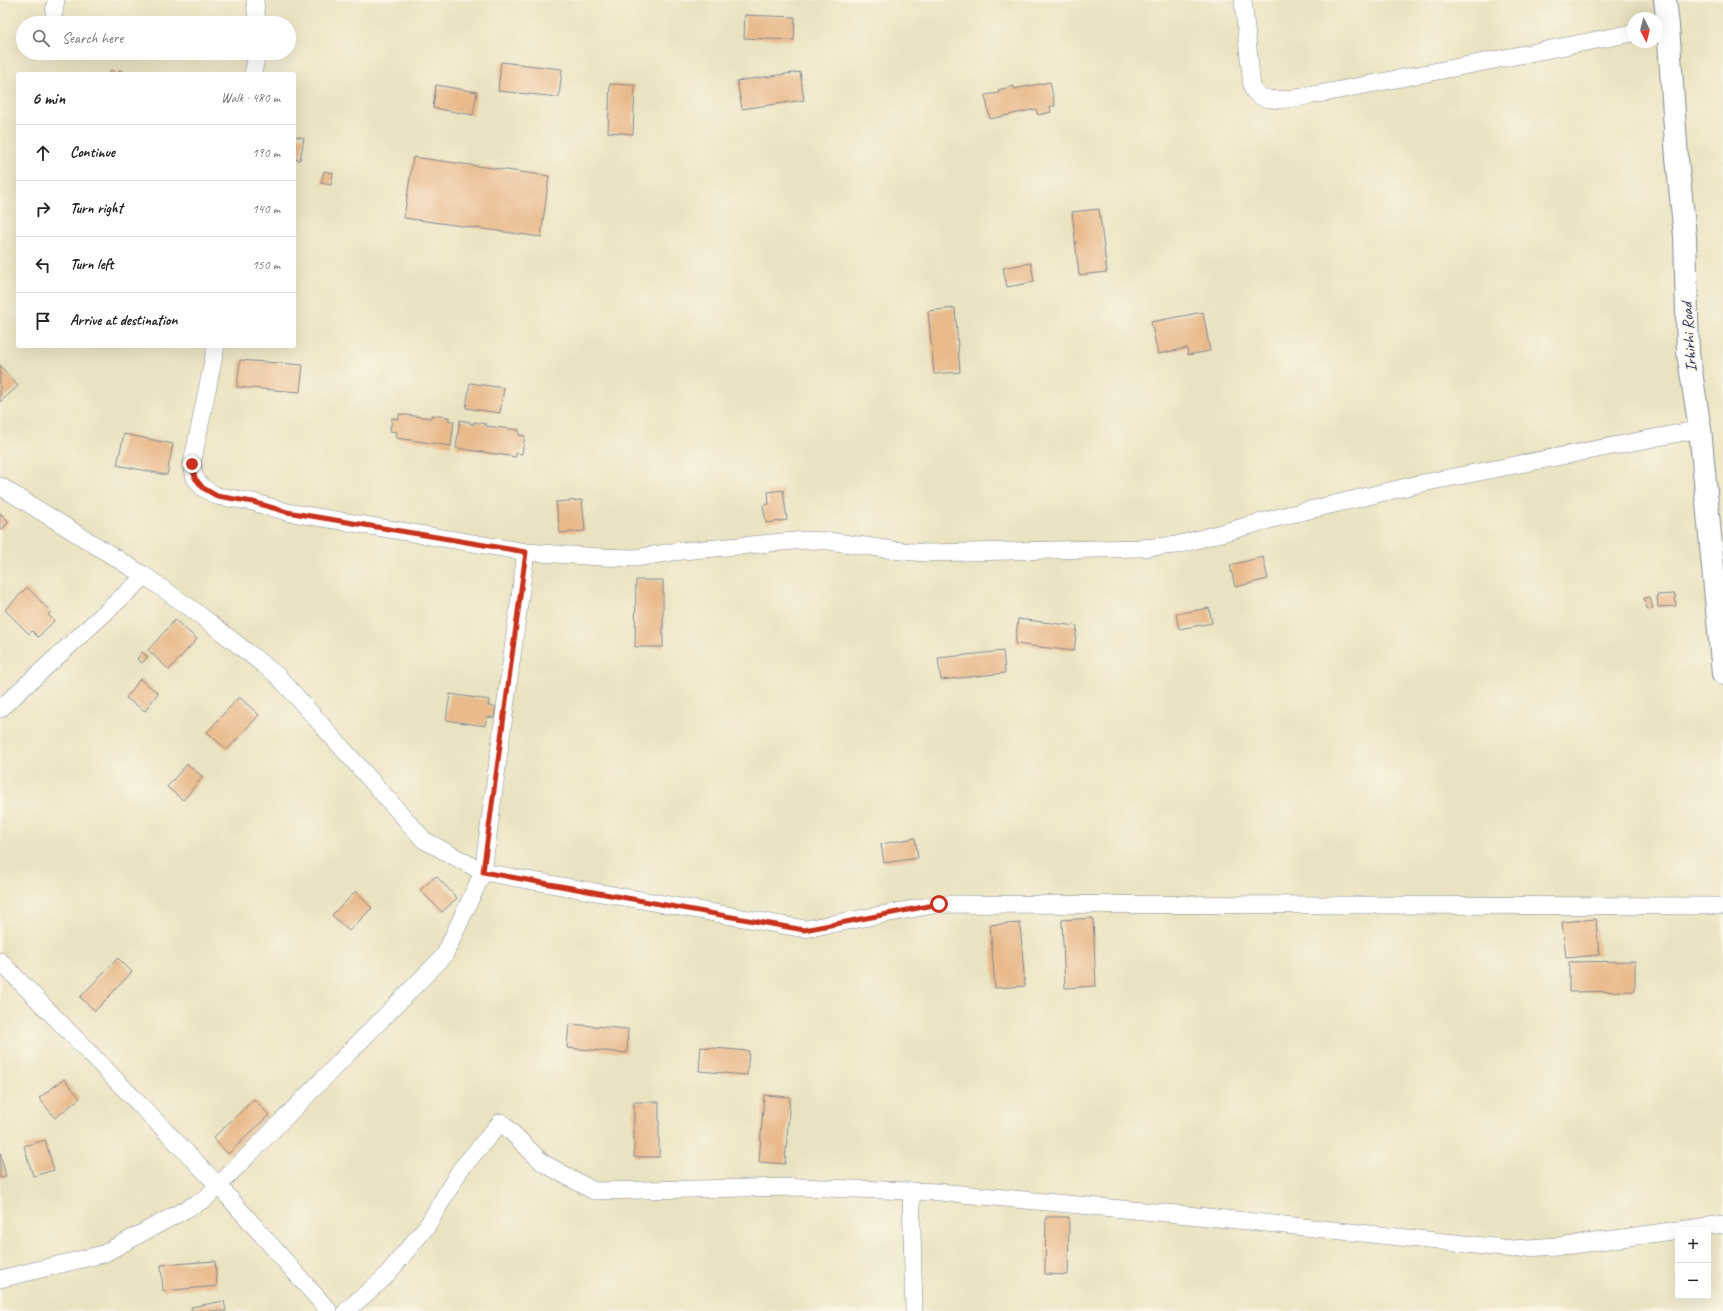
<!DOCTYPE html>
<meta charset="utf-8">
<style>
:root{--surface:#fff;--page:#f2f2f2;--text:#222;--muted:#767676;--line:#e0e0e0}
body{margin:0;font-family:Caveat,sans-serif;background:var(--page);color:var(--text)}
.controls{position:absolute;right:12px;bottom:12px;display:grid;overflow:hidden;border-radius:4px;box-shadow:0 4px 16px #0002}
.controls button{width:36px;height:36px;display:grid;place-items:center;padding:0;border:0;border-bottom:1px solid var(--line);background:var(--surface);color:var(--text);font:20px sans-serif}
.compass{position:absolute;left:1627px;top:12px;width:36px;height:36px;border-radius:50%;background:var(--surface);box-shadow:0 4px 16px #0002;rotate:173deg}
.stop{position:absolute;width:12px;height:12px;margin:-9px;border:3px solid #c8321e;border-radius:50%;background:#fff}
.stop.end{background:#c8321e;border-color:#fff;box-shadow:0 1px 4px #0008}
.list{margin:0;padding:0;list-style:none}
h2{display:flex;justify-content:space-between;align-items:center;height:52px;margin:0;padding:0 16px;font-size:17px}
h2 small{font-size:13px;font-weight:400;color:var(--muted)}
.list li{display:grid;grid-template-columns:26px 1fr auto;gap:12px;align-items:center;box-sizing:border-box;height:56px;padding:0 16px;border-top:1px solid var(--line)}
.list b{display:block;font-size:15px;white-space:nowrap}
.list em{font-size:13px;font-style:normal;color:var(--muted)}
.icon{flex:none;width:22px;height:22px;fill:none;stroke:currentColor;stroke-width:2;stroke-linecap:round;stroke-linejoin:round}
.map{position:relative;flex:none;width:1723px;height:1311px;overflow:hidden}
.search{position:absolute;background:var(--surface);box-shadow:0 4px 16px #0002;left:16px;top:16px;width:280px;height:44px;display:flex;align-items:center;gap:10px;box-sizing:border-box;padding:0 14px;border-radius:22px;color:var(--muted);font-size:15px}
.panel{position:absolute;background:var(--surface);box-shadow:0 4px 16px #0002;left:16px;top:72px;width:280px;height:276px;border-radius:4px}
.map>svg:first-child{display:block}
.building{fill:#e9ba8c}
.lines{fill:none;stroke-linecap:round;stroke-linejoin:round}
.minor-casing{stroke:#828990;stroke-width:18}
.tertiary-casing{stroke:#828990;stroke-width:24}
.minor{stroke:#fff;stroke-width:17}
.tertiary{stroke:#fff;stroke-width:22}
.route{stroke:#c8321e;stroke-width:5}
.labels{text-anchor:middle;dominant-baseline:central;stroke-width:3;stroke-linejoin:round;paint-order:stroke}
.street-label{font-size:16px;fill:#1b2f5e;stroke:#fcf5e5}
</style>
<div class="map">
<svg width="1723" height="1311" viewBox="0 0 1723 1311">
<rect width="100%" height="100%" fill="#fcf5e5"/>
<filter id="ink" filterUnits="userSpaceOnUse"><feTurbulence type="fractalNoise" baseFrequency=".025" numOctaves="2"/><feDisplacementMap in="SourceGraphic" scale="8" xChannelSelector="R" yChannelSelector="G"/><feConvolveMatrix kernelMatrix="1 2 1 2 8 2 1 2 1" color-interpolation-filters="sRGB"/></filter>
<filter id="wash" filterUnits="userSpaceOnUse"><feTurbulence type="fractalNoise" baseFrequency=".012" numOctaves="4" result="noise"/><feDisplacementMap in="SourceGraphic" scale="16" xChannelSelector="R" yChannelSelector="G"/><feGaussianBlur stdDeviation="0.9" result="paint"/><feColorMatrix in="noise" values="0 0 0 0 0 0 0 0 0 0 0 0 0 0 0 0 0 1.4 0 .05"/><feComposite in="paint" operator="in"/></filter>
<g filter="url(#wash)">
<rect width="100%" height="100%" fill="#eae3c1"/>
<g id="blocks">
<g class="building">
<path d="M745,15L795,17L794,40L744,38Z"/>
<path d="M501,62L562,69L559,97L498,91Z"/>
<path d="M111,70L117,74L120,70L126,74H109Z"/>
<path d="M800,72L804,100L742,109L737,81Z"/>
<path d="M1050,82L1055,106H1050L1051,112L1038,115L1036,109L990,119L985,95L999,93L998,90L1014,86V89Z"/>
<path d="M610,84L635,85L633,134L608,132Z"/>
<path d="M436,85L477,92L473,115L433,108Z"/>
<path d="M294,136L304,138L300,160L294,159Z"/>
<path d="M413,157L549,176L541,237L404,218Z"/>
<path d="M324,171L333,173L331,185L321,183Z"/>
<path d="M1099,209L1107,272L1079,275L1072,212Z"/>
<path d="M1031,263L1034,282L1007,287L1003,268Z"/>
<path d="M955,308L960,372L934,374L928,311Z"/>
<path d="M1203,312L1210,351L1188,355L1187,348L1158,354L1151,322Z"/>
<path d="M240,360L303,365L300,392L237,387Z"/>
<path d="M0,365L18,386L0,402Z"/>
<path d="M470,383L504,388L500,413L466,408Z"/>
<path d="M399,414L431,418V415L449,417V421H454L451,446L396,438L397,432L390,431L392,418L399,419Z"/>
<path d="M460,420L470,422V424H474V422L486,424V426L519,430V435L525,436L522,454L516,453V457L456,448Z"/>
<path d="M124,434L173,444L167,475L117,465Z"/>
<path d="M783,490L787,520L766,523L763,505L769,504L768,492Z"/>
<path d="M582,500L585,531L560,533L556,502Z"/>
<path d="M0,513L9,522L0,531Z"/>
<path d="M1263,557L1268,579L1235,587L1230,565Z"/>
<path d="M636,580H663V647H635Z"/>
<path d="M27,587L51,612L48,614L54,621L38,637L32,631L29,634L5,610Z"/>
<path d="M1675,594L1676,606L1658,607L1657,595Z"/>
<path d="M1650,597L1653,608L1647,609L1644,598Z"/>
<path d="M1209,608L1212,623L1179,629L1176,614Z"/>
<path d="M1018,619L1077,626L1074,651L1015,644Z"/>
<path d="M175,620L197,639L169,670L148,650Z"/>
<path d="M1003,651L1005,673L941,680L938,658Z"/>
<path d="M142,652L148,657L142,663L137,659Z"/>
<path d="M140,679L158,693L145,711L126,698Z"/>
<path d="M450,694L489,700L488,706L496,707L494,718L487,717L485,726L446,720Z"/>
<path d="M239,697L259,715L227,750L207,732Z"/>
<path d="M187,764L203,777L183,800L167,787Z"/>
<path d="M915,838L918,858L884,863L881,844Z"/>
<path d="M436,876L457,898L442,912L420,890Z"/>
<path d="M356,891L372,908L349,931L332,915Z"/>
<path d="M1093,918L1096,986L1065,988L1062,920Z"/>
<path d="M1596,919L1599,955L1566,958L1562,922Z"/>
<path d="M1020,923L1025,986L995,988L990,925Z"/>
<path d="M118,958L132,972L95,1011L80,997Z"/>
<path d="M1635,961V991L1569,992V962Z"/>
<path d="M569,1024L628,1029L627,1053L567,1048Z"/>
<path d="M701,1047L749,1051L747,1075L699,1071Z"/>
<path d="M64,1079L80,1098L55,1118L39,1098Z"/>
<path d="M764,1095L790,1097L785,1164L759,1162Z"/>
<path d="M254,1099L269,1115L228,1154L213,1138Z"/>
<rect x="634" y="1102" width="25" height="55"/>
<path d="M45,1140L54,1170L33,1176L24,1146Z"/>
<path d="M0,1152L6,1177L0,1178Z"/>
<path d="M1046,1217H1069L1068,1275L1045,1274Z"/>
<path d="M215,1261L217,1286L163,1291L161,1265Z"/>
<path d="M224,1301L226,1311H192L191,1307Z"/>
</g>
</g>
</g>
<g filter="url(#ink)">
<use href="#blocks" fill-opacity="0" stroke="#828990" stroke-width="1"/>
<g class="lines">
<g class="minor-casing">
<g id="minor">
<path d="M255,0L257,23"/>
<path d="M1243,0L1251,77C1251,81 1252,86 1253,89C1262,108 1303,96 1319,94L1633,33"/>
<path d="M54,13L56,0"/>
<path d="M253,74L257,53"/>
<path d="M216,346L192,464L195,478L203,488L217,496L253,502L287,512L526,552L600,557L635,558L672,552L805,540L829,541L901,551L927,553L1141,548L1177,545L1284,516L1423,483L1700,429"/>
<path d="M0,486L145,576L196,612L278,676L424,840L483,872L805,929L939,904L1723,906"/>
<path d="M0,709L145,576"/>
<path d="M0,961L218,1185L329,1311"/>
<path d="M911,1191L914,1311"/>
<path d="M1680,1230L1723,1224"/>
<path d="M0,1279L103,1254L205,1199L444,956L483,872L526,552"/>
<path d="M346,1311L384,1278L427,1226L460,1170L501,1122L543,1163L594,1191L797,1187L939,1192L1198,1216L1513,1249L1573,1245L1678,1230"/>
</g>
</g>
<g class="tertiary-casing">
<path id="tertiary" d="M1665,0L1668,26L1677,158L1685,236L1688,353L1700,429L1723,673"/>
</g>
<use href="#minor" class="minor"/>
<use href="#tertiary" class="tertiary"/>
</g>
</g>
<g class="lines" filter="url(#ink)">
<path class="route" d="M192,464L195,478L203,488L217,496L253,502L287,512L526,552L483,872L804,930L939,904"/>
</g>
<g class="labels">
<g class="street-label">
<text transform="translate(1689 337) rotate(-94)">Irhirhi Road</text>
</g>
</g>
</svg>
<div class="controls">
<button>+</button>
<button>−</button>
</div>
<svg class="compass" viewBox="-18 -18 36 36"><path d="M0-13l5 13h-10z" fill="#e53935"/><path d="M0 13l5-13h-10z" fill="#767676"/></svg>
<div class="stop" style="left:939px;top:904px"></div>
<div class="stop end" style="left:192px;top:464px"></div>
<div class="search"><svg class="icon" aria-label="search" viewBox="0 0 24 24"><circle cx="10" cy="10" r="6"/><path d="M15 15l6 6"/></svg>Search here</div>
<section class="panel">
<h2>6 min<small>Walk · 480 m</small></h2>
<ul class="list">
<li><svg class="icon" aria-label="ahead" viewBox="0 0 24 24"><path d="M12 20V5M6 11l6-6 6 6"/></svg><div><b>Continue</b></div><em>190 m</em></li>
<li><svg class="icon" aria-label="right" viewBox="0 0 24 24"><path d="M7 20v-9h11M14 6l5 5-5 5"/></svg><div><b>Turn right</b></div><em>140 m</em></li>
<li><svg class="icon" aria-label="left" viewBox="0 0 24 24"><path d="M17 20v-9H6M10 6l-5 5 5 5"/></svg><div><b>Turn left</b></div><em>150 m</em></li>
<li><svg class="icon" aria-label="arrive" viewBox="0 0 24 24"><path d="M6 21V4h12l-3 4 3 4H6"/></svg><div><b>Arrive at destination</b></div></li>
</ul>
</section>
</div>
